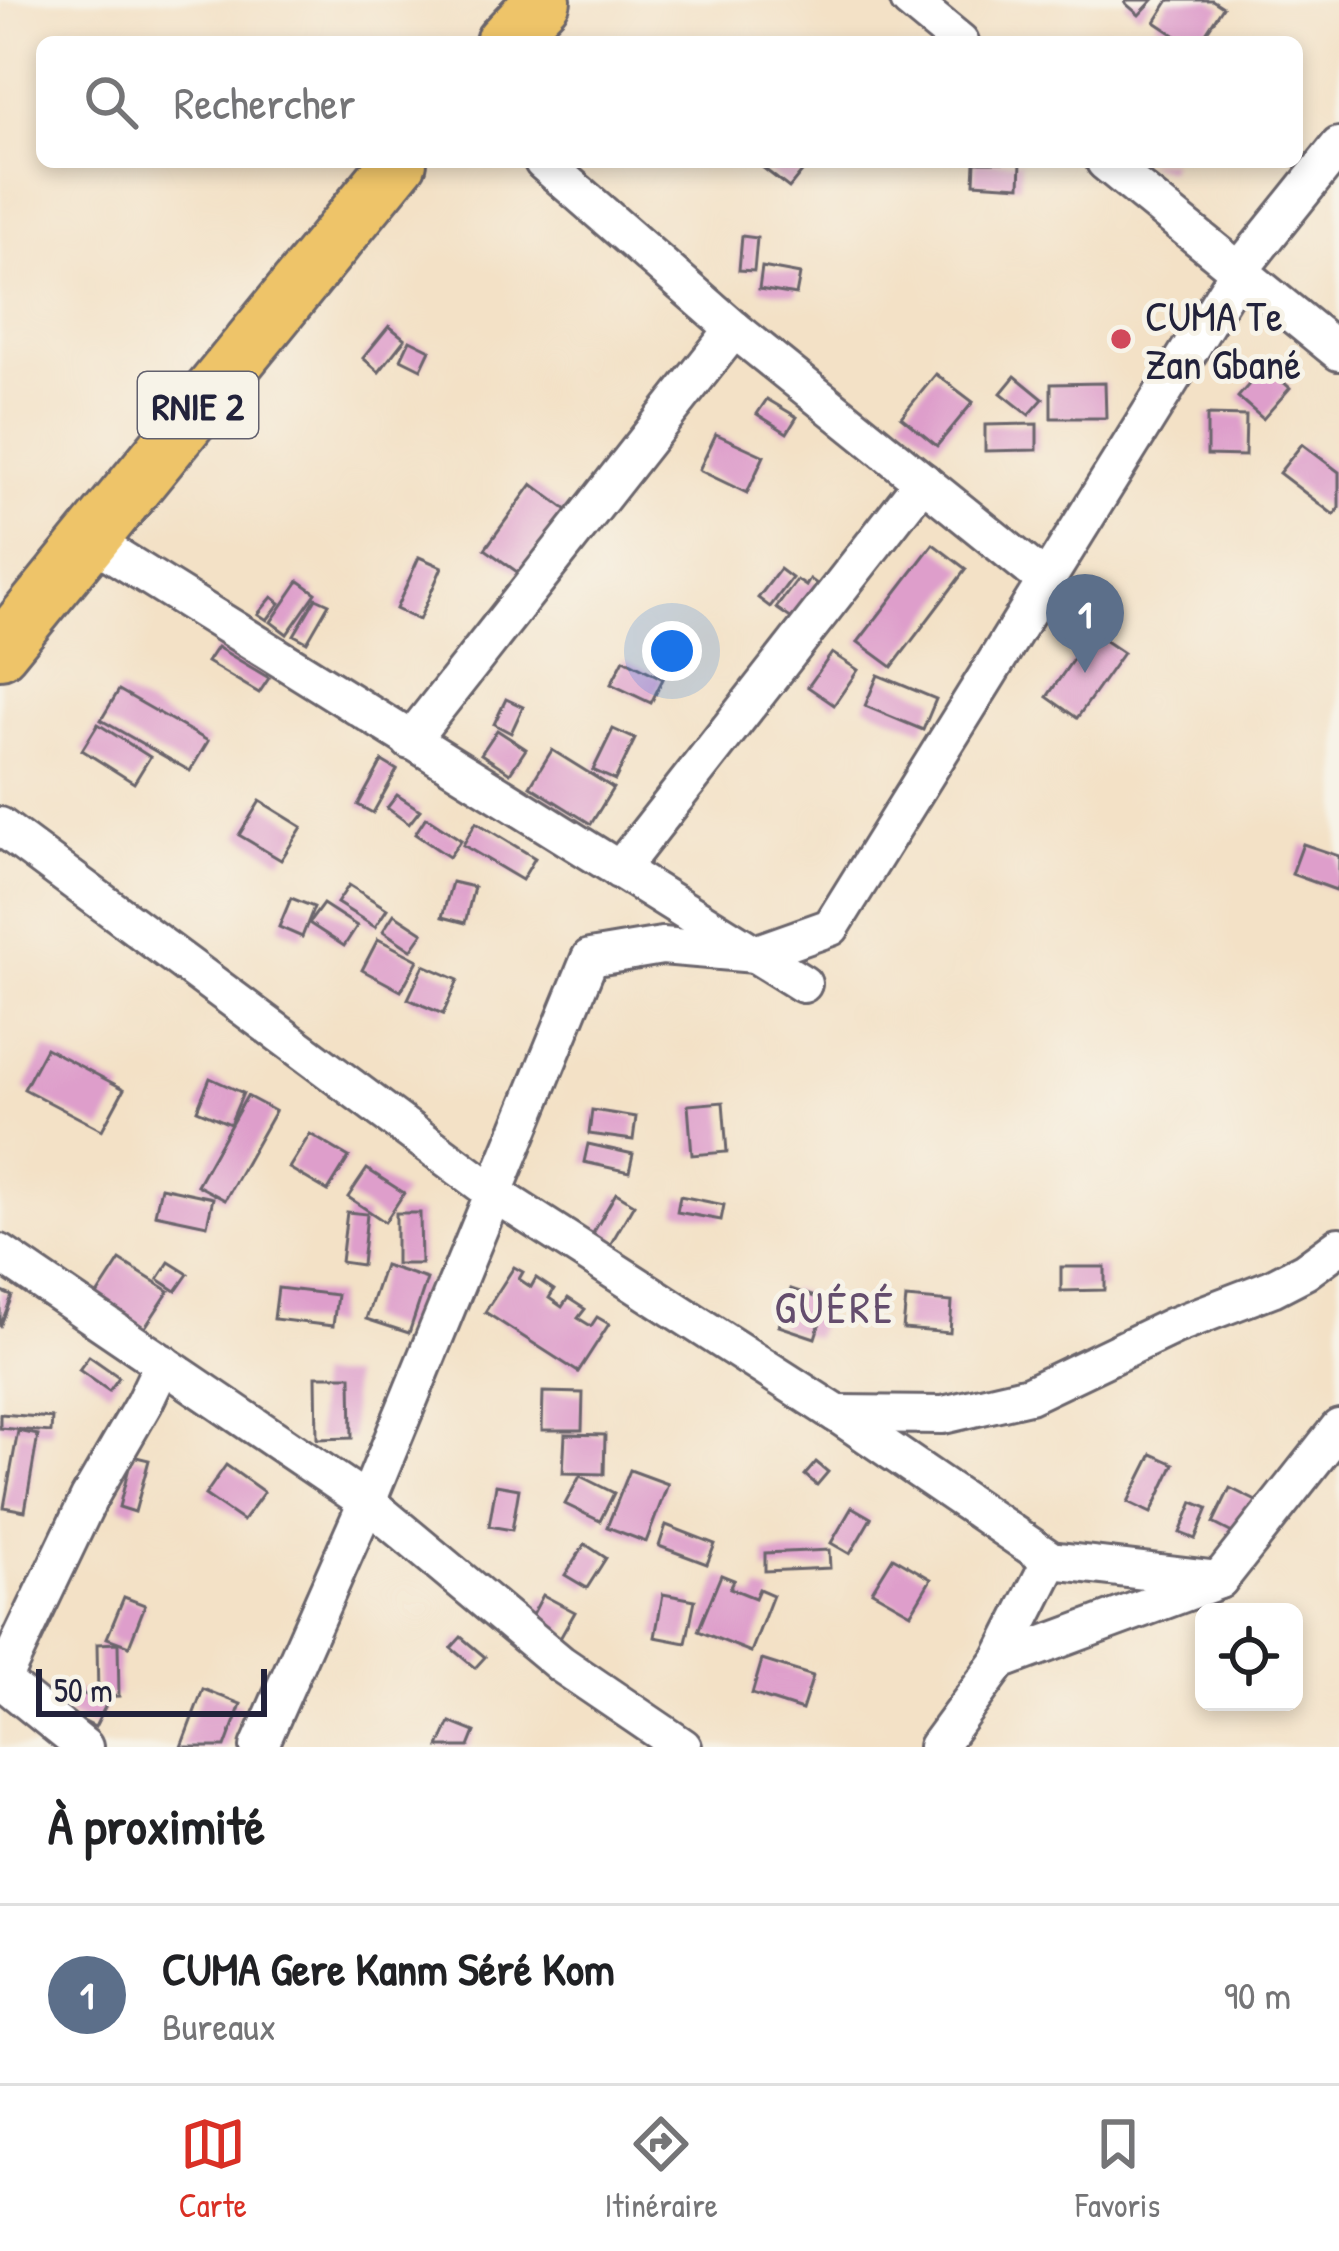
<!DOCTYPE html>
<html lang="fr">
<meta charset="utf-8">
<style>
:root{--surface:#fff;--page:#f2f2f2;--text:#202124;--muted:#757577;--line:#e0e0e0;--accent:#d93025}
body{margin:0;font-family:"Patrick Hand",sans-serif;background:var(--page);color:var(--text)}
.controls{position:absolute;right:36px;bottom:36px;display:grid;overflow:hidden;border-radius:18px;box-shadow:0 6px 18px #0003}
.controls button{width:108px;height:108px;display:grid;place-items:center;padding:0;border:0;border-bottom:3px solid var(--line);background:var(--surface);color:var(--text);font:60px sans-serif}
.scale{position:absolute;left:36px;bottom:30px;width:231px;box-sizing:border-box;padding-left:12px;border:6px solid #22223b;border-top:0;font-size:33px;line-height:42px;white-space:nowrap;color:#22223b;-webkit-text-stroke:9px #f7f3e8;paint-order:stroke}
.you{position:absolute;left:672px;top:651px;width:42px;height:42px;margin:-30px;border:9px solid #fff;border-radius:50%;background:#1a73e8;box-shadow:0 0 0 18px #1a73e833}
.badge{display:grid;place-items:center;width:78px;height:78px;border-radius:50%;background:var(--accent);color:#fff;font-size:39px;font-weight:700}
.pin{position:absolute;translate:-50% -99px;filter:drop-shadow(0 3px 6px #0008)}
.pin::after{content:'';position:absolute;top:63px;width:42px;height:36px;background:inherit;clip-path:polygon(0 0,100% 0,50% 100%)}
.list{margin:0;padding:0;list-style:none}
h2{display:flex;justify-content:space-between;align-items:center;height:156px;margin:0;padding:0 48px;font-size:51px}
h2 small{font-size:39px;font-weight:400;color:var(--muted)}
.list li{display:grid;grid-template-columns:78px 1fr auto;gap:36px;align-items:center;box-sizing:border-box;height:180px;padding:0 48px;border-top:3px solid var(--line)}
.list b{display:block;font-size:45px;white-space:nowrap}
.list p{margin:0;font-size:39px;white-space:nowrap;color:var(--muted)}
.list em{font-size:39px;font-style:normal;color:var(--muted)}
.icon{flex:none;width:66px;height:66px;fill:none;stroke:currentColor;stroke-width:2;stroke-linecap:round;stroke-linejoin:round}
.map{position:relative;flex:none;width:1339px;height:1747px;overflow:hidden}
.search{position:absolute;background:var(--surface);box-shadow:0 6px 18px #0003;left:36px;right:36px;top:36px;height:132px;display:flex;align-items:center;gap:30px;box-sizing:border-box;padding:0 42px;border-radius:18px;color:var(--muted);font-size:45px}
.sheet{height:336px;background:var(--surface)}
nav{display:flex;justify-content:space-around;align-items:center;box-sizing:border-box;height:168px;border-top:3px solid var(--line);background:var(--surface);font-size:33px;color:var(--muted)}
nav a{display:grid;justify-items:center;gap:6px}
nav .on{color:var(--accent)}
.map>svg:first-child{display:block}
.building{fill:#de9ecb}
.lines{fill:none;stroke-linecap:round;stroke-linejoin:round}
.street-casing{stroke:#6b656c;stroke-width:42}
.primary-casing{stroke:#6b656c;stroke-width:60}
.street{stroke:#fff;stroke-width:36}
.primary{stroke:#eec469;stroke-width:54}
.poi-dot{fill:#d1495b;stroke:#f7f3e8;stroke-width:4.5}
.labels{text-anchor:middle;dominant-baseline:central;stroke-width:10;stroke-linejoin:round;paint-order:stroke}
.shield{fill:#f7f3e8;stroke:#62616f;stroke-width:3}
.shield-label{font-size:39px;font-weight:bold;fill:#22223b}
.poi-label{font-size:42px;fill:#22223b;stroke:#f7f3e8;text-anchor:start}
.neighbourhood-label{font-size:45px;letter-spacing:3px;fill:#644d6d;stroke:#f7f3e8}
</style>
<div class="map">
<svg width="1339" height="1747" viewBox="0 0 1339 1747">
<rect width="100%" height="100%" fill="#f7f3e8"/>
<filter id="ink" filterUnits="userSpaceOnUse"><feTurbulence type="fractalNoise" baseFrequency=".00833" numOctaves="2"/><feDisplacementMap in="SourceGraphic" scale="24" xChannelSelector="R" yChannelSelector="G"/><feConvolveMatrix kernelMatrix="1 2 1 2 8 2 1 2 1" color-interpolation-filters="sRGB"/></filter>
<filter id="wash" filterUnits="userSpaceOnUse"><feTurbulence type="fractalNoise" baseFrequency=".004" numOctaves="4" result="noise"/><feDisplacementMap in="SourceGraphic" scale="48" xChannelSelector="R" yChannelSelector="G"/><feGaussianBlur stdDeviation="2.7" result="paint"/><feColorMatrix in="noise" values="0 0 0 0 0 0 0 0 0 0 0 0 0 0 0 0 0 1.4 0 .05"/><feComposite in="paint" operator="in"/></filter>
<g filter="url(#wash)">
<rect width="100%" height="100%" fill="#f3e1c6"/>
<g id="blocks">
<g class="building">
<path d="M1128,0H1153L1139,15L1125,3Z"/>
<path d="M1169,0H1212L1223,7L1200,42H1185L1155,22Z"/>
<path d="M767,162H810L789,188L762,167Z"/>
<path d="M975,162H1021L1020,186L974,183Z"/>
<path d="M1142,162H1171L1169,170Z"/>
<path d="M742,236L757,238L754,271L739,270Z"/>
<path d="M762,267L800,274L796,295L759,289Z"/>
<path d="M389,326L405,339L379,372L363,358Z"/>
<path d="M410,340L430,350L421,369L401,359Z"/>
<path d="M1265,366L1290,388L1263,419L1238,397Z"/>
<path d="M936,374L973,402L937,446L901,417Z"/>
<path d="M1015,376L1043,399L1029,415L1001,393Z"/>
<path d="M1105,383L1106,418H1051V384Z"/>
<path d="M767,399L797,417L787,433L757,414Z"/>
<path d="M1207,415L1246,416L1245,456L1207,455Z"/>
<path d="M1037,424V450L985,451V425Z"/>
<path d="M716,434L764,456L747,493L699,470Z"/>
<path d="M1302,444L1339,472V508L1334,515L1279,473Z"/>
<path d="M532,484L567,510L520,574L485,549Z"/>
<path d="M933,544L966,569L892,667L858,642Z"/>
<path d="M419,557L442,567L419,620L396,609Z"/>
<path d="M780,569L792,578L770,607L758,598Z"/>
<path d="M810,579L820,586L795,621L776,608L797,580L806,586Z"/>
<path d="M299,581L316,593L287,634L271,622Z"/>
<path d="M272,597L280,603L267,620L258,614Z"/>
<path d="M316,598L329,604L307,642L294,635Z"/>
<path d="M1092,632L1123,653L1077,718L1047,697Z"/>
<path d="M217,647L269,678L259,693L207,662Z"/>
<path d="M832,653L858,670L834,705L808,687Z"/>
<path d="M624,659L663,679L651,703L611,684Z"/>
<path d="M878,675L936,699L923,730L865,706Z"/>
<path d="M119,690L208,741L190,771L101,720Z"/>
<path d="M506,699L523,707L511,733L494,724Z"/>
<path d="M98,724L150,757L134,783L82,750Z"/>
<path d="M613,729L635,739L615,780L593,770Z"/>
<path d="M497,730L526,749L510,773L481,754Z"/>
<path d="M552,750L613,788L591,824L530,786Z"/>
<path d="M382,761L397,770L373,813L358,805Z"/>
<path d="M397,795L420,810L409,824L387,808Z"/>
<path d="M260,801L302,827L281,860L239,835Z"/>
<path d="M426,817L461,840L449,857L415,834Z"/>
<path d="M476,822L535,858L522,880L463,845Z"/>
<path d="M1303,844L1339,856V882L1336,890L1292,874Z"/>
<path d="M452,882L474,887L465,923L442,917Z"/>
<path d="M349,885L387,909L375,927L337,903Z"/>
<path d="M291,898L314,907L302,937L279,927Z"/>
<path d="M323,904L357,926L344,946L309,923Z"/>
<path d="M394,914L423,933L411,950L383,931Z"/>
<path d="M378,939L418,960L401,991L362,970Z"/>
<path d="M424,965L458,980L443,1014L408,999Z"/>
<path d="M46,1048L124,1089L102,1130L24,1089Z"/>
<path d="M210,1078L243,1093L230,1124L197,1110Z"/>
<path d="M247,1096L275,1111L225,1200L197,1185Z"/>
<path d="M723,1102L727,1152L692,1155L688,1105Z"/>
<path d="M592,1110L636,1117L633,1140L589,1134Z"/>
<path d="M310,1134L349,1157L328,1191L289,1168Z"/>
<path d="M588,1144L633,1154L629,1172L584,1162Z"/>
<path d="M367,1169L404,1193L385,1222L348,1197Z"/>
<path d="M161,1187L213,1198L207,1225L155,1214Z"/>
<path d="M616,1193L634,1204L610,1245L592,1235Z"/>
<path d="M680,1196L724,1205L721,1220L677,1212Z"/>
<path d="M347,1212L367,1214L362,1265L341,1262Z"/>
<path d="M396,1213H420L421,1264H396Z"/>
<path d="M120,1260L169,1291L144,1329L96,1297Z"/>
<path d="M169,1262L188,1274L176,1291L158,1279Z"/>
<path d="M384,1265L427,1279L409,1333L366,1319Z"/>
<path d="M514,1267L523,1272L519,1279L531,1287L536,1278L554,1290L549,1298L562,1307L568,1298L585,1309L578,1318L591,1326L597,1317L609,1324L578,1372L485,1312Z"/>
<path d="M1061,1267H1105V1290L1061,1291Z"/>
<path d="M278,1288L337,1295L333,1326L274,1319Z"/>
<path d="M791,1289L827,1301L815,1338L779,1326Z"/>
<path d="M0,1291L12,1296L0,1327Z"/>
<path d="M906,1298L952,1302L950,1333L903,1329Z"/>
<path d="M89,1356L119,1377L109,1391L79,1370Z"/>
<path d="M316,1376H351L352,1438L317,1439Z"/>
<path d="M543,1392L583,1393L582,1430H542Z"/>
<path d="M0,1414L52,1418L51,1432L0,1428Z"/>
<path d="M18,1431L38,1435L25,1511L4,1507Z"/>
<path d="M565,1434L605,1435L604,1474L563,1473Z"/>
<path d="M1152,1454L1174,1464L1151,1513L1128,1502Z"/>
<path d="M132,1456L149,1460L135,1512L119,1507Z"/>
<path d="M816,1462L828,1472L817,1485L805,1475Z"/>
<path d="M226,1465L264,1492L243,1521L205,1495Z"/>
<path d="M630,1470L668,1484L646,1542L607,1527Z"/>
<path d="M580,1476L614,1493L600,1521L565,1504Z"/>
<path d="M496,1485L519,1489L512,1530L489,1526Z"/>
<path d="M1230,1488L1264,1505L1246,1540L1213,1523Z"/>
<path d="M1193,1502L1208,1508L1195,1539L1180,1533Z"/>
<path d="M852,1507L871,1518L850,1554L831,1543Z"/>
<path d="M666,1525L715,1544L707,1564L659,1546Z"/>
<path d="M585,1544L606,1558L587,1588L565,1575Z"/>
<path d="M829,1550L830,1568L765,1571V1553Z"/>
<path d="M893,1557L931,1579L911,1613L872,1591Z"/>
<path d="M721,1575L734,1580L730,1588L755,1598L759,1589L773,1595L751,1652L698,1631Z"/>
<path d="M663,1594L695,1600L686,1643L655,1637Z"/>
<path d="M543,1595L575,1612L558,1642L527,1625Z"/>
<path d="M124,1597L145,1605L129,1646L107,1638Z"/>
<path d="M461,1637L485,1657L475,1668L451,1648Z"/>
<path d="M118,1643L119,1696L98,1697L97,1644Z"/>
<path d="M762,1660L813,1676L802,1710L752,1694Z"/>
<path d="M203,1689L241,1704L225,1747H181Z"/>
<path d="M76,1690L106,1705L95,1727L65,1712Z"/>
<path d="M450,1722L475,1732L469,1747H439Z"/>
</g>
</g>
</g>
<g filter="url(#ink)">
<use href="#blocks" fill-opacity="0" stroke="#6b656c" stroke-width="3"/>
<g class="lines">
<g class="street-casing">
<g id="street">
<path d="M909,0L960,42"/>
<path d="M543,162L734,329L1045,580"/>
<path d="M1105,162L1339,352"/>
<path d="M92,541L803,984"/>
<path d="M410,741L734,329"/>
<path d="M0,826L495,1194L837,1414L1051,1560L1219,1580"/>
<path d="M619,870L923,481"/>
<path d="M0,1253L367,1502L561,1664L683,1747"/>
<path d="M837,1414L943,1415L1029,1395L1173,1326L1272,1288L1305,1271L1339,1246"/>
<path d="M1000,1661L1051,1560"/>
<path d="M0,1679L84,1747"/>
<path d="M0,1684L89,1498L144,1403L163,1363"/>
<path d="M259,1747L367,1502L590,958L662,946L755,954L831,927L1238,272L1339,146"/>
<path d="M937,1747L1000,1661L1219,1580L1339,1428"/>
</g>
</g>
<g class="primary-casing">
<g id="primary">
<path d="M503,42L543,0"/>
<path d="M0,651L399,162"/>
</g>
</g>
<use href="#street" class="street"/>
<use href="#primary" class="primary"/>
</g>
</g>
<circle class="poi-dot" cx="1121" cy="339" r="12"/>
<g class="labels">
<rect class="shield" x="138" y="372" width="120" height="66" rx="9"/>
<g class="shield-label">
<text x="198" y="405">RNIE 2</text>
</g>
<g class="poi-label">
<text x="1145" y="315">CUMA Te<tspan x="1145" dy="48">Zan Gbané</tspan></text>
</g>
<g class="neighbourhood-label">
<text x="835" y="1306">GUÉRÉ</text>
</g>
</g>
</svg>
<div class="controls">
<button><svg class="icon" aria-label="locate" viewBox="0 0 24 24"><circle cx="12" cy="12" r="6"/><path d="M12 2v4M12 18v4M2 12h4M18 12h4"/></svg></button>
</div>
<div class="scale">50 m</div>
<div class="you"></div>
<div class="pin badge" style="left:1085px;top:673px;background:#5c6f8a">1</div>
<div class="search"><svg class="icon" aria-label="search" viewBox="0 0 24 24"><circle cx="10" cy="10" r="6"/><path d="M15 15l6 6"/></svg>Rechercher</div>
</div>
<section class="sheet">
<h2>À proximité<small></small></h2>
<ul class="list">
<li><span class="badge" style="background:#5c6f8a">1</span><div><b>CUMA Gere Kanm Séré Kom</b><p>Bureaux</p></div><em>90 m</em></li>
</ul>
</section>
<nav>
<a class="on"><svg class="icon" aria-label="map" viewBox="0 0 24 24"><path d="M3 6l6-2 6 2 6-2v14l-6 2-6-2-6 2zM9 4v14M15 6v14"/></svg>Carte</a>
<a><svg class="icon" aria-label="directions" viewBox="0 0 24 24"><path d="M12 3l9 9-9 9-9-9zM9 14v-3h6M13 9l2 2-2 2"/></svg>Itinéraire</a>
<a><svg class="icon" aria-label="saved" viewBox="0 0 24 24"><path d="M7 4h10v16l-5-4-5 4z"/></svg>Favoris</a>
</nav>
